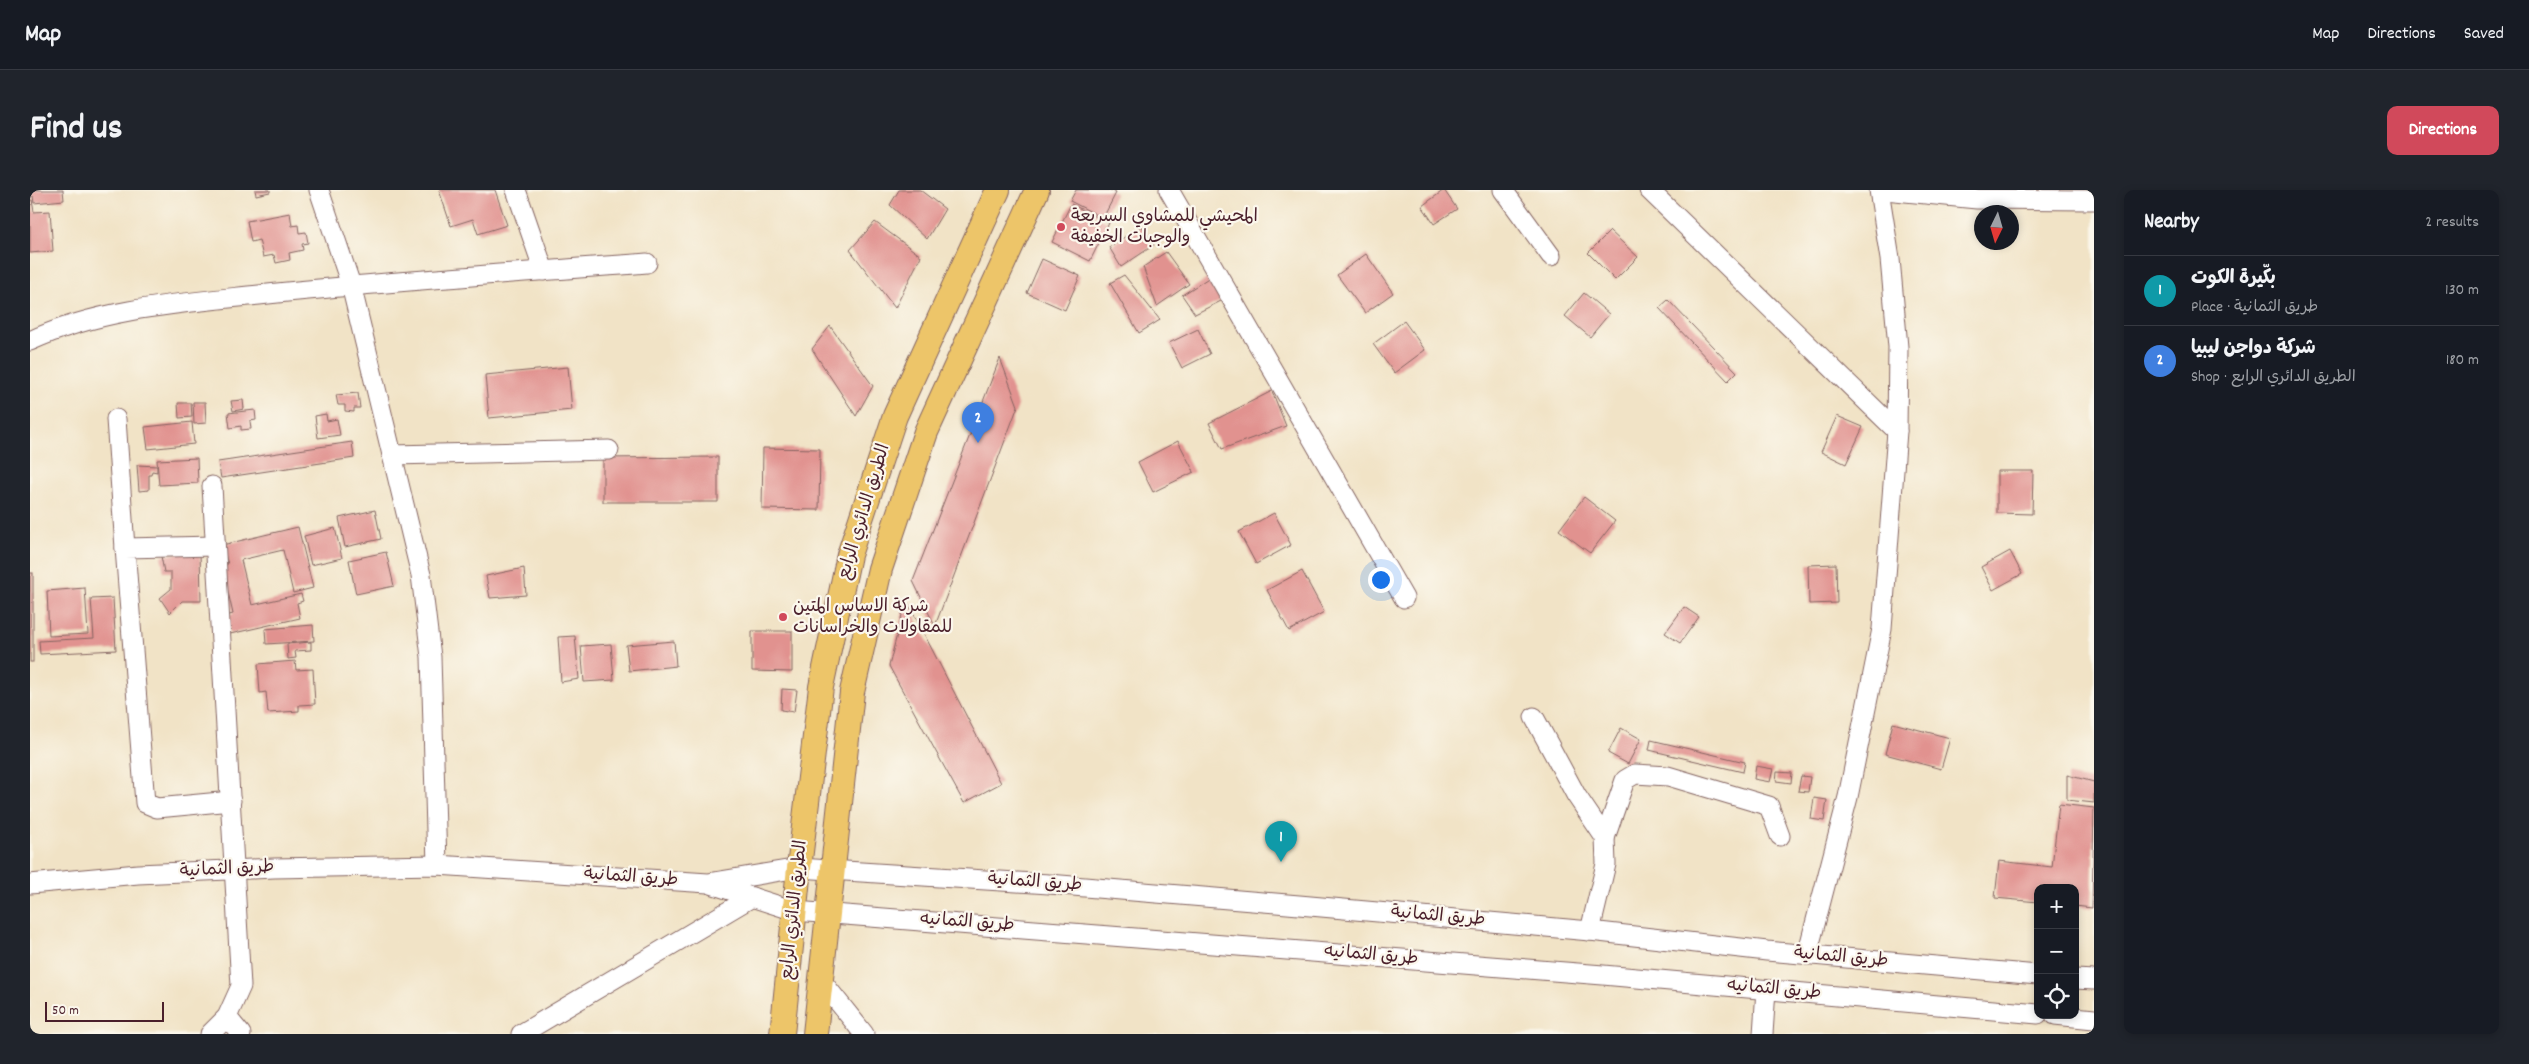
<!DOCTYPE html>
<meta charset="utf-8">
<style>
:root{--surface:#171b24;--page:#20242c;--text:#f1f3f6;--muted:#9ea1a6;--line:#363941;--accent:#d1495b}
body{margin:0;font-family:Dekko,"Playpen Sans Arabic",sans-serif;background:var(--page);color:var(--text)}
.controls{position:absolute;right:15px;bottom:15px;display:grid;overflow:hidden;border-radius:10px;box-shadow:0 2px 8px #0003}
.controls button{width:45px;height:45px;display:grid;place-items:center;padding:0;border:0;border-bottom:1px solid var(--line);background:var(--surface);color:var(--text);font:25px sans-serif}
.compass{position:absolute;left:1944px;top:15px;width:45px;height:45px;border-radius:50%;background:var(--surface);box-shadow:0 2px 8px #0003;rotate:185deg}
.scale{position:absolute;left:15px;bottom:12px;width:119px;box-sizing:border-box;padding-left:5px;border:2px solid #4a1f2b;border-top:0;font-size:14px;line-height:18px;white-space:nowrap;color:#4a1f2b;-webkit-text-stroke:4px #fbf7ec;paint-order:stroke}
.you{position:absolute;left:1350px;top:389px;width:18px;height:18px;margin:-12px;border:4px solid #fff;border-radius:50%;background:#1a73e8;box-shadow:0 0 0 8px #1a73e833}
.badge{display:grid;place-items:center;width:32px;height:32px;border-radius:50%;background:var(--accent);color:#fff;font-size:16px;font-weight:700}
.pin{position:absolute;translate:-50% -41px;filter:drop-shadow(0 1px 2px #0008)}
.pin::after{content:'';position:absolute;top:26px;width:18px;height:15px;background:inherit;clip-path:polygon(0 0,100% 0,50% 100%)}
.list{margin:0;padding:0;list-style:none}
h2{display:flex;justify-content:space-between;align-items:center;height:65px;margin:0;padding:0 20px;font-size:21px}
h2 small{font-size:16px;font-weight:400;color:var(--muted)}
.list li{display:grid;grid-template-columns:32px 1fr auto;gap:15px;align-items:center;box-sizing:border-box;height:70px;padding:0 20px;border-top:1px solid var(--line)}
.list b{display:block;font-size:19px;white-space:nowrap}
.list p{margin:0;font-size:16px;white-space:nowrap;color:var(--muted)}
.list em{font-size:16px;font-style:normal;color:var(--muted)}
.icon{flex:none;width:28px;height:28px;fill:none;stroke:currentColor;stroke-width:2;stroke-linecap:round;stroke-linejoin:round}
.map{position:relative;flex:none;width:2064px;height:844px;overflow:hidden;border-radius:10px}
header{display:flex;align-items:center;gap:30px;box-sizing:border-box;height:70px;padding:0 25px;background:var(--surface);border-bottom:1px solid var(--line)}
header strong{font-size:24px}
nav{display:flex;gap:28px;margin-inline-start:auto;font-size:18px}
.intro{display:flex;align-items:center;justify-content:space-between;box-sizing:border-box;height:120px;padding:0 30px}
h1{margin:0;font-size:35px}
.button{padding:12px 22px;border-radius:10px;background:var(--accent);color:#fff;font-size:18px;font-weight:700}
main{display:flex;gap:30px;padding:0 30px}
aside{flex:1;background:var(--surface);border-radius:10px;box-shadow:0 2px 8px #0003}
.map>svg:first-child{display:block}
.building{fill:#e1928f}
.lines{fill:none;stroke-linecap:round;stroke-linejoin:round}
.minor-casing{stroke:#846461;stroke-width:21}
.major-casing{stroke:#846461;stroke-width:26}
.minor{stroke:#fff;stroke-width:19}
.major{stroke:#edc569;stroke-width:24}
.poi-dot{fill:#d1495b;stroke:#fbf7ec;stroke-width:2}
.labels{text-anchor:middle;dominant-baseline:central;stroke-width:4.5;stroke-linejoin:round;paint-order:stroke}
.poi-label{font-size:18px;fill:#4a1f2b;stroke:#fbf7ec;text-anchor:start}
.street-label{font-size:18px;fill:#4a1f2b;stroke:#fbf7ec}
</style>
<header>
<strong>Map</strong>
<nav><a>Map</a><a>Directions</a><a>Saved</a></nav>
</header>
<div class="intro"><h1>Find us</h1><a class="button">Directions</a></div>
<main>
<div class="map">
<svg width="2064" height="844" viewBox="0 0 2064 844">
<rect width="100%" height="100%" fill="#fbf7ec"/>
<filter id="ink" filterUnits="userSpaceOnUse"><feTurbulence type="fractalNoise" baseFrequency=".02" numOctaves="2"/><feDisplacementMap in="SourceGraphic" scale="10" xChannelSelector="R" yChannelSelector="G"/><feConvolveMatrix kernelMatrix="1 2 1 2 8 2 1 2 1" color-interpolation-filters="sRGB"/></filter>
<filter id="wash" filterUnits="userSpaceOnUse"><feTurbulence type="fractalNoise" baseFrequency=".0096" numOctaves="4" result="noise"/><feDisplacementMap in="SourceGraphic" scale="20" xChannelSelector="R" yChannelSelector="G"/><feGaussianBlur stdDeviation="1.12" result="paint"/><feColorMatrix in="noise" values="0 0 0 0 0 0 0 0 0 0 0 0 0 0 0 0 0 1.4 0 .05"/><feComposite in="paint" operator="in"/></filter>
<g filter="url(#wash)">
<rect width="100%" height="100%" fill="#f1e3c6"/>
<g id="blocks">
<g class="building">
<path d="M0,0H33L34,10L4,13L3,6H0Z"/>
<path d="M225,0H240V2L226,5Z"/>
<path d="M409,0H465L477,35L448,44L443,29L421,36Z"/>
<path d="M869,0H890L915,19L897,49L860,15Z"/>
<path d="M1046,0H1080L1086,3L1073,28L1040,11Z"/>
<path d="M1414,0L1427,19L1404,34L1392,16Z"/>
<path d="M0,10H2L4,22L20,21L23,61L0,63Z"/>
<path d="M1041,14L1079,33L1060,71L1022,52Z"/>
<path d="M260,23L262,36L268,35L269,43L276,42L278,53L272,54L273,60L259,63L260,70L246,73L244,65L233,67L229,50L221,52L217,31Z"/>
<path d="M845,32L891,66L865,118L820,60Z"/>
<path d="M1112,36L1124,55L1091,77L1079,57Z"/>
<path d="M1580,41L1608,67L1585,90L1558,63Z"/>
<path d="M1136,62L1159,94L1127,116L1113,77Z"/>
<path d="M1336,64L1363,103L1335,123L1307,85Z"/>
<path d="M1012,69L1050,86L1035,120L997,103Z"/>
<path d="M1094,85L1130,130L1109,143L1080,93Z"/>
<path d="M1180,87L1195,109L1165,124L1152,105Z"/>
<path d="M1554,103L1579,124L1560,147L1535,126Z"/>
<path d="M1638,110L1707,182L1698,191L1629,118Z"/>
<path d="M1374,131L1395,160L1364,183L1343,154Z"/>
<path d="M800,136L843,196L826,226L782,159Z"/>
<path d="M1168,139L1180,164L1152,178L1139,153Z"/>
<path d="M970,168L988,216L905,436L883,391Z"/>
<path d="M538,177L542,220L459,228L455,185Z"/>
<path d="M1242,201L1256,236L1192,259L1179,233Z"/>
<path d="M328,203L330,218H324V222L315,221V215H308L306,205Z"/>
<path d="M213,210L214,219L203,221L201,211Z"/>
<path d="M163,212H175L176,233L164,234Z"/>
<path d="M148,213H161L162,227L149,228Z"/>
<path d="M225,220L226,230L220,231L221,239L211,240V236L200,238L198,223Z"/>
<path d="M296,224L297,231L307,229L310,245L288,248L285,226Z"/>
<path d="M1807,226L1833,237L1816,274L1791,262Z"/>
<path d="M162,232L164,254L118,259L115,237Z"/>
<path d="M1148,251L1164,282L1123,302L1108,272Z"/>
<path d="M322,252L324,268L191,288L188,272Z"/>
<path d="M733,258L790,259L789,320L732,319Z"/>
<path d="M688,267V312H573V268Z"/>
<path d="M167,268L168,293L129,295L127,270Z"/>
<path d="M107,275L127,276V282L122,281L121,285H119V300L109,301Z"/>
<path d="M1967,281H2003L2002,324L1967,323Z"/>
<path d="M1554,307L1585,331L1560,363L1529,340Z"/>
<path d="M345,320L351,349L315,357L309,328Z"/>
<path d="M1244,323L1261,355L1226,374L1209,342Z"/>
<path d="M268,337L283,398L263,403L253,360L211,370L222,415L271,404L273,411L267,413L270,428L200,444L196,426L203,424L192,375L198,374L192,355Z"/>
<path d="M305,338L312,368L281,375L274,346Z"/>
<path d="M170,360L171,411H152L140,423L130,408L141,399V382H134L131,366Z"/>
<path d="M1980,361L1992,384L1963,400L1951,377Z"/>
<path d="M356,362L364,396L326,404L319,370Z"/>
<path d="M1806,374L1807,413L1779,414L1778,375Z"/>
<path d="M494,378L496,405L460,408L456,386Z"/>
<path d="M1272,381L1294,422L1259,441L1237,400Z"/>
<rect x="0" y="383" width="3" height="89"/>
<path d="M55,398L58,444L19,446L17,401Z"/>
<path d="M83,408L86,460L10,464L9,451L64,448L61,409Z"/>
<path d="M876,409L971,593L934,613L859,476Z"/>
<path d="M1654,417L1669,427L1650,453L1635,443Z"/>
<path d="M283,435L284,451L236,454L235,439Z"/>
<path d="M722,441H762V482L722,481Z"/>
<path d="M545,446L549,489L531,492L528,447Z"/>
<path d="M644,451L646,476L599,481L596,455Z"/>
<path d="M281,452V460L265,461L266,468L258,469L257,454Z"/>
<path d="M581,454L584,490L554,492L551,456Z"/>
<path d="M265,471L266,480L283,479L285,514L269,515V521L238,523L236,502L230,503L228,474Z"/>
<path d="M752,499L767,500L764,522L751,520Z"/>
<path d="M1863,533L1920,548L1911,579L1855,564Z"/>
<path d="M1591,538L1611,549L1598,574L1578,563Z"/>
<path d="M1621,550L1715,572L1713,582L1619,560Z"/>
<path d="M1726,576L1743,579L1740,592L1724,589Z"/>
<path d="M1747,582L1762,583L1761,593L1746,591Z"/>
<path d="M2037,585L2064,592V613L2037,610Z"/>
<path d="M1771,586L1780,587L1778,602L1768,601Z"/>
<path d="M1784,608L1797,610L1794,631L1781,629Z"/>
<path d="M2029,614L2064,618L2062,718L2045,716V698H2008V712L1965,708L1969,671L2022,677Z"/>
</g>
</g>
</g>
<g filter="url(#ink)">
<use href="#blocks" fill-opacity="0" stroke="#846461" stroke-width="1"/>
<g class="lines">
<g class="minor-casing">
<g id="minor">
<path d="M289,0L321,95L391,385L401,467L407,675"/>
<path d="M486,0L514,81"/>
<path d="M1139,0L1374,408"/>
<path d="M1473,0L1521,66"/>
<path d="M1619,0L1867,241"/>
<path d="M1855,0L1947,9L2064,10"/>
<path d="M0,151C71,118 153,113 229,105C358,91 488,83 617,73"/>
<path d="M86,229L95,358"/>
<path d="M362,265L579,260"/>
<path d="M185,356L95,358L115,613L127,618L201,611"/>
<path d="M1504,527L1546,605L1575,648L1576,674L1560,741"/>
<path d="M1575,648L1595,590L1605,584L1638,586L1739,616L1750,646"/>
<path d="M0,694L108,684L244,678L407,675L678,693L769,678L1019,694L1269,715L1560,741L1737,761L2008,785"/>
<path d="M681,694L765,721L1573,785L2008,824"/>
<path d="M1777,765L1818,607L1852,439L1867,241L1868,157L1860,69L1849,0"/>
<path d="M790,789L834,844"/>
<path d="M2045,789L2064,790"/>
<path d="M2025,825L2064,829"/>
<path d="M197,827L211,844"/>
<path d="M180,844L197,827L211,796L182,296"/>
<path d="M491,844L722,707"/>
<path d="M1733,844L1736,800"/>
</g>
</g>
<g class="major-casing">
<g id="major">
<path d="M752,844L769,678L791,497L819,365L865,226L968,0"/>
<path d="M785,844L822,502L850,379L896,242L1007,0"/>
</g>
</g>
<use href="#minor" class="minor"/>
<use href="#major" class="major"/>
</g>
</g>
<g class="poi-dot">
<circle cx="1031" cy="37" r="5"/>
<circle cx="753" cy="427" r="5"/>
</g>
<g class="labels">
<g class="poi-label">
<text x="1041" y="27">المحيشي للمشاوي السريعة<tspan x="1041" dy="21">والوجبات الخفيفة</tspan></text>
<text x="763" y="417">شركة الاساس المتين<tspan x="763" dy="21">للمقاولات والخراسانات</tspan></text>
</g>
<g class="street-label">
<text transform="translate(835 322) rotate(-73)">الطريق الدائري الرابع</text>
<text transform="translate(197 680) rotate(-3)">طريق الثمانية</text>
<text transform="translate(601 688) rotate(4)">طريق الثمانية</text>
<text transform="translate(1005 693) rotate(4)">طريق الثمانية</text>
<text transform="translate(765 720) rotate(-84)">الطريق الدائري الرابع</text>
<text transform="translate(1408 727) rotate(5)">طريق الثمانية</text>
<text transform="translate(937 733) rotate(4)">طريق الثمانيه</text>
<text transform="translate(1341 766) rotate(5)">طريق الثمانيه</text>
<text transform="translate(1811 768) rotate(5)">طريق الثمانية</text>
<text transform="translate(1744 800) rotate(5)">طريق الثمانيه</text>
</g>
</g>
</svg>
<div class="controls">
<button>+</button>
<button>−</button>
<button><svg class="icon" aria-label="locate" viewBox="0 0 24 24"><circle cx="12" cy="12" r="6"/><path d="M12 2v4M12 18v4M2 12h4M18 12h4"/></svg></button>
</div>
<svg class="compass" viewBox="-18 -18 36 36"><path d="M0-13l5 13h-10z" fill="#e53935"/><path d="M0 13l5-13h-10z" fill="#9ea1a6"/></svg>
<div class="scale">50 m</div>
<div class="you"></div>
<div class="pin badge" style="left:1251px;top:672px;background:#0f9aa8">1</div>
<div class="pin badge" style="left:948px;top:253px;background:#3f7fe0">2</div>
</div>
<aside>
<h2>Nearby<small>2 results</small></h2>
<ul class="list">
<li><span class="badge" style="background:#0f9aa8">1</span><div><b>بكّيرة الكوت</b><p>Place · طريق الثمانية</p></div><em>130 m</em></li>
<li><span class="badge" style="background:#3f7fe0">2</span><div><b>شركة دواجن ليبيا</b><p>Shop · الطريق الدائري الرابع</p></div><em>180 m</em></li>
</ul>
</aside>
</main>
